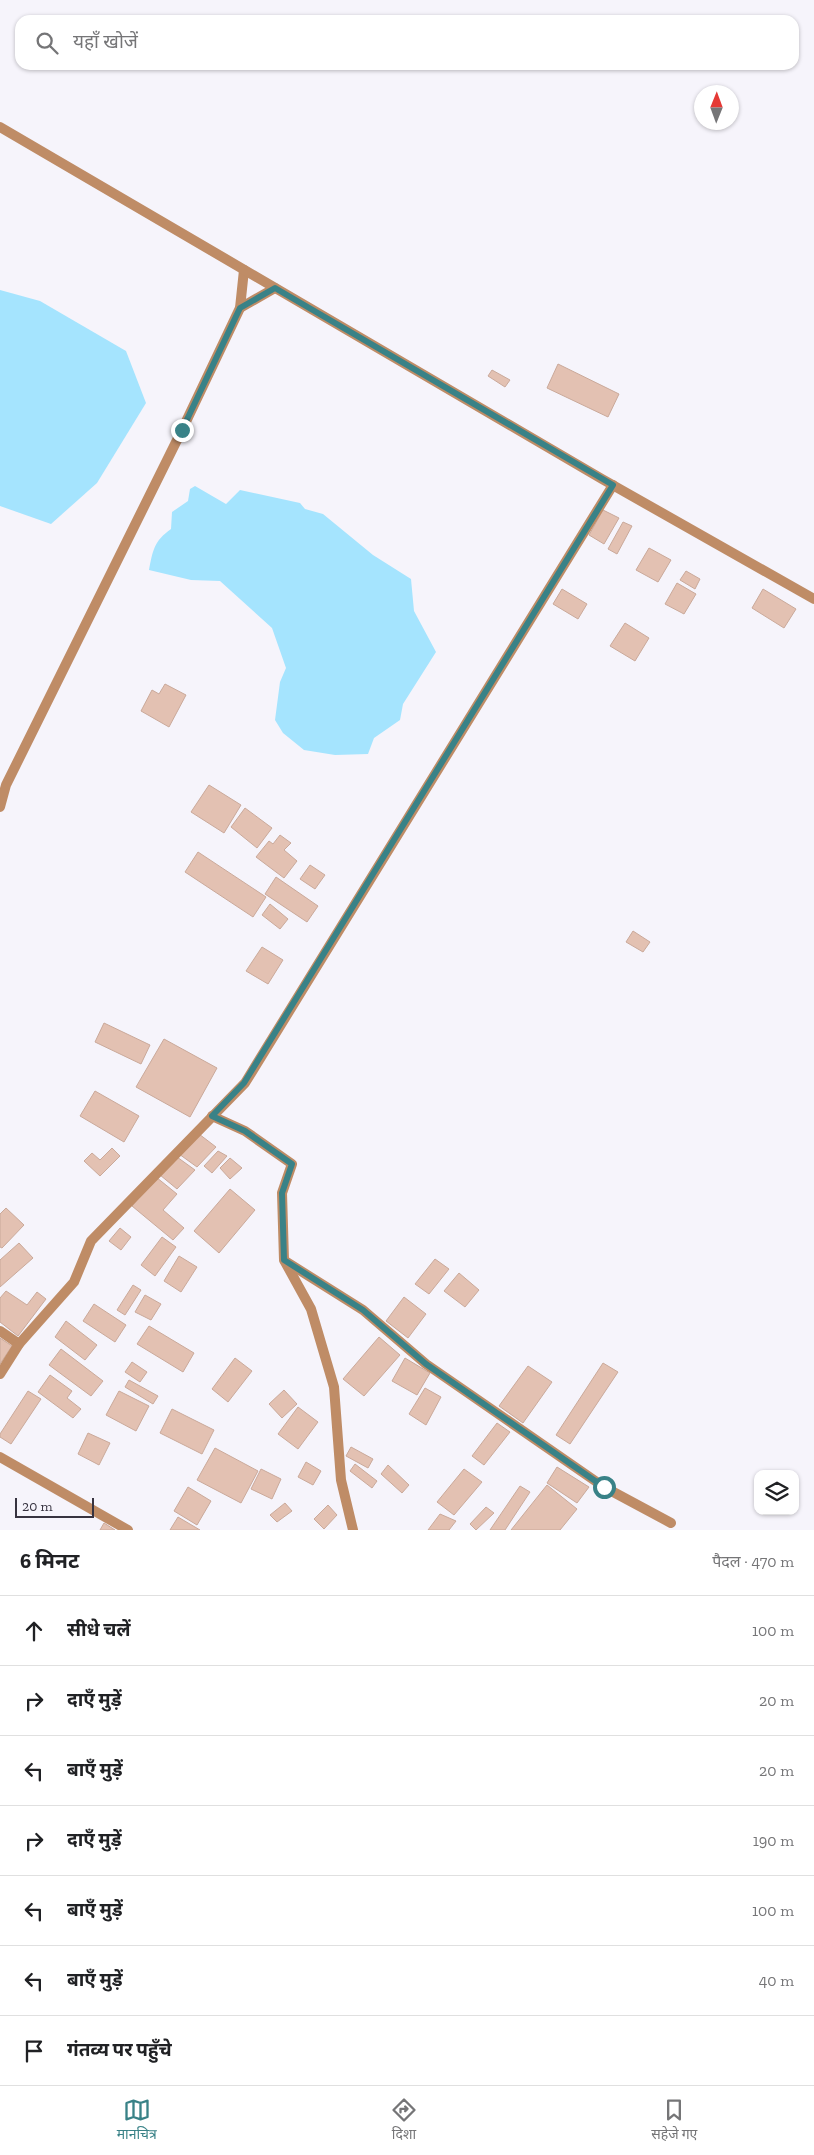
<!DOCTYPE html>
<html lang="hi">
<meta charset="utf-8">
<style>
:root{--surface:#fff;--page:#f2f2f2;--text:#202124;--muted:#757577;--line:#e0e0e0;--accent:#398287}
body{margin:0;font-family:"Zilla Slab","Noto Sans Devanagari",serif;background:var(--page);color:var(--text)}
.controls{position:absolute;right:15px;bottom:15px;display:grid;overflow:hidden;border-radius:10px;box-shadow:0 1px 4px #0004}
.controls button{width:45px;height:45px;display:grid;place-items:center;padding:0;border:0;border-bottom:1px solid var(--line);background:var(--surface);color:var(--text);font:25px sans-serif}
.compass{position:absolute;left:694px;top:85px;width:45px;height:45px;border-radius:50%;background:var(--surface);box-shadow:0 1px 4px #0004;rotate:1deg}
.scale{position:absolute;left:15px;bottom:12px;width:79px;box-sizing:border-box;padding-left:5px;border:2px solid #373340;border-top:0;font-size:14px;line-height:18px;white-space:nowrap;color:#373340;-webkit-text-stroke:4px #f6f4fb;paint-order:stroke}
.stop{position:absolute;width:15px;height:15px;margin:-11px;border:4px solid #398287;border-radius:50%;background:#fff}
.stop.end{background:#398287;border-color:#fff;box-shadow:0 1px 5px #0008}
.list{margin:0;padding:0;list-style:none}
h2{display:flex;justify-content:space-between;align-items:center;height:65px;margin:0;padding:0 20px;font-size:21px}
h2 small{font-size:16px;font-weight:400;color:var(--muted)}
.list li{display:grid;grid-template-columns:32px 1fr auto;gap:15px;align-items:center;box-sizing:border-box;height:70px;padding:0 20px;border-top:1px solid var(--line)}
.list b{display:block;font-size:19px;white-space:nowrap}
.list em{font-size:16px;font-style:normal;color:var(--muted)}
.icon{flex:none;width:28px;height:28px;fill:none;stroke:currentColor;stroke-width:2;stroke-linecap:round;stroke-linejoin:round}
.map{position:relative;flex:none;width:814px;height:1530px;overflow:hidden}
.search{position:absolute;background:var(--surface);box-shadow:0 1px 4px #0004;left:15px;right:15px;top:15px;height:55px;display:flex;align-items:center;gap:12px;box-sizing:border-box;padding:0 18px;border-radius:15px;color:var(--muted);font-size:19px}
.sheet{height:555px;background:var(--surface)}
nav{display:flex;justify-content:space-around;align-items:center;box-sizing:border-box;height:70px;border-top:1px solid var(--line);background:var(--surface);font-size:14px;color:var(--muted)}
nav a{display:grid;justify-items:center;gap:2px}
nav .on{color:var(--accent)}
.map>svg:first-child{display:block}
.water{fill:#a5e4fe}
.building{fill:#e3c1b2;stroke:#caa99a}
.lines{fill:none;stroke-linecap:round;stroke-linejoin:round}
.minor{stroke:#bf8c66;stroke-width:10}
.tertiary{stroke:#bf8c66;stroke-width:10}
.route{stroke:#398287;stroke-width:6}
</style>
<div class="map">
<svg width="814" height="1530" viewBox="0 0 814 1530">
<rect width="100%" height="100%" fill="#f6f4fb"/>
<g class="water">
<path d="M0,290L40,301L126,351L146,403L97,483L51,524L0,506Z"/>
<path d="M195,486L226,504L240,490L300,503L305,509L323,514L373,555L411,579L414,611L436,652L403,704L400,720L374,738L368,754L335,755L304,750L283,733L275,720L280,682L286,668L272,628L220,581L191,580L149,570C153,550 154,541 171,529L172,512L188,501L190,489Z"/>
</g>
<g class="building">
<path d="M558,364L619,394L608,417L547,388Z"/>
<path d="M492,370L510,380L505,387L488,376Z"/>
<path d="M603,510L619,518L604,544L589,535Z"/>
<path d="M623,522L632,526L617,554L608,549Z"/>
<path d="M649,548L671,560L658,582L636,570Z"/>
<path d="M686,571L700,579L695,589L680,580Z"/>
<path d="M677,583L696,594L684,614L665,604Z"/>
<path d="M562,589L587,604L578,619L553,604Z"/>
<path d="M763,589L796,609L784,628L752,608Z"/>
<path d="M625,623L649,638L635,661L610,646Z"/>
<path d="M165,684L186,695L169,727L141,711L152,690L159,694Z"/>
<path d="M209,785L241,805L224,833L191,812Z"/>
<path d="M245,808L272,828L257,848L231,827Z"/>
<path d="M280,835L291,843L284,850L297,861L284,878L256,857L269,841L273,844Z"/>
<path d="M198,852L266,897L253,917L185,872Z"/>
<path d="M310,865L325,875L315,889L300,879Z"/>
<path d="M276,877L318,906L307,922L265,894Z"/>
<path d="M270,904L288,919L280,929L262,915Z"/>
<path d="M633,931L650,942L643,952L626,942Z"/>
<path d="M262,947L283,960L268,984L246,971Z"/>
<path d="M104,1023L150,1045L141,1064L95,1042Z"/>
<path d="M164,1039L217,1068L190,1117L136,1087Z"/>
<path d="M95,1091L139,1116L124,1142L80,1116Z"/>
<path d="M199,1134L216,1147L197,1167L179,1154Z"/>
<path d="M112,1148L120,1156L100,1176L84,1161L92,1153L100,1160Z"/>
<path d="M218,1151L227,1156L212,1173L204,1166Z"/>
<path d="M177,1157L195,1170L177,1189L160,1175Z"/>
<path d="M230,1158L242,1168L230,1179L220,1168Z"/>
<path d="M156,1177L177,1194L163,1210L184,1228L173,1240L132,1206Z"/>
<path d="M230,1189L255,1210L219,1253L194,1231Z"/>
<path d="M6,1208L24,1225L2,1248L0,1247V1214Z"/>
<path d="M120,1228L131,1237L121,1250L109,1241Z"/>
<path d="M162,1237L176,1247L155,1276L141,1265Z"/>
<path d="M19,1243L33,1258L0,1287V1260Z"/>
<path d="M179,1256L197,1267L181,1292L164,1281Z"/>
<path d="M435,1259L449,1269L429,1294L415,1284Z"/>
<path d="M459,1273L479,1290L465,1307L444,1291Z"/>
<path d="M133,1285L141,1290L125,1315L117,1310Z"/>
<path d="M6,1291L27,1305L37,1292L46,1299L18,1336L0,1322V1298Z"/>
<path d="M145,1295L161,1304L151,1320L135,1312Z"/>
<path d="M404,1297L426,1314L408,1338L386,1321Z"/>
<path d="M94,1304L126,1325L115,1342L83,1321Z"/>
<path d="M66,1321L97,1345L85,1360L55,1337Z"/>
<path d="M149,1326L194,1353L183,1372L137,1344Z"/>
<path d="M379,1337L400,1355L364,1396L343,1379Z"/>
<path d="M0,1338L12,1346L0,1364Z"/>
<path d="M61,1349L103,1381L91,1396L49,1365Z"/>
<path d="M235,1358L252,1371L228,1402L212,1389Z"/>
<path d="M405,1358L430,1373L417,1395L392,1381Z"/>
<path d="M132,1362L147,1372L140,1382L125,1372Z"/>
<path d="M603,1363L618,1372L570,1444L556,1435Z"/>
<path d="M528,1366L552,1382L523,1423L499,1406Z"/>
<path d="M50,1375L72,1391L67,1398L81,1409L73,1418L38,1392Z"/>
<path d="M129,1380L158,1396L153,1404L125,1387Z"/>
<path d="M425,1388L441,1397L426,1425L409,1414Z"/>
<path d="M284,1390L297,1404L282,1418L269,1404Z"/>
<path d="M28,1391L41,1399L11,1444L0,1437V1434Z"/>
<path d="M119,1391L149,1406L136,1431L106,1415Z"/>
<path d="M298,1407L318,1422L298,1449L278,1434Z"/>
<path d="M172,1409L214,1430L202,1454L160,1433Z"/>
<path d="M497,1423L510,1432L484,1465L472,1456Z"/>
<path d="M88,1433L110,1443L99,1465L78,1454Z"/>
<path d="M351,1447L373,1459L368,1468L346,1456Z"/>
<path d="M215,1448L258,1471L241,1503L197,1480Z"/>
<path d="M306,1462L321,1471L313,1485L298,1477Z"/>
<path d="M355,1464L377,1481L372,1488L350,1471Z"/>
<path d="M388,1465L409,1485L402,1493L381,1474Z"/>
<path d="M557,1467L589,1487L577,1503L547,1483Z"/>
<path d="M261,1469L281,1479L272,1499L251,1489Z"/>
<path d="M464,1469L482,1482L454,1515L437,1502Z"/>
<path d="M547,1485L577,1509L560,1530H511Z"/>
<path d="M520,1486L530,1492L505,1530H490Z"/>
<path d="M188,1487L211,1501L197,1525L174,1511Z"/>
<path d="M285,1503L292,1511L277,1522L270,1515Z"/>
<path d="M328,1505L337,1515L324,1529L314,1519Z"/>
<path d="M486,1507L494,1513L476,1530L470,1524Z"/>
<path d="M440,1514L456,1521L449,1530H428Z"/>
<path d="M178,1517L200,1530H170Z"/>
<path d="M104,1523L115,1530H100Z"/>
</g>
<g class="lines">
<g class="minor">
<path d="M240,308L275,288"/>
<path d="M0,807L6,785L182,430L240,308L244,270"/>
<path d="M212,1116L245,1131L292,1164L282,1193L284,1260L311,1309L334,1387L341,1480L353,1530"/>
<path d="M285,1261L363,1310L426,1364L604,1487L671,1523"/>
<path d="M0,1331L19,1344"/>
<path d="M0,1374L19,1344L74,1282L91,1241L245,1083L613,485"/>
<path d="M0,1457L128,1530"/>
</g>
<path class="tertiary" d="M0,127L602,479L814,599"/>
</g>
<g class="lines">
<path class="route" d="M182,430L240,308L275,288L613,485L244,1083L212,1116L245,1131L292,1164L282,1193L284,1260L363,1310L426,1364L604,1487"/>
</g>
</svg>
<div class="controls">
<button><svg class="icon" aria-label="layers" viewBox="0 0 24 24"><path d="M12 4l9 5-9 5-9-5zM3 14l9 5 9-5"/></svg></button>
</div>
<svg class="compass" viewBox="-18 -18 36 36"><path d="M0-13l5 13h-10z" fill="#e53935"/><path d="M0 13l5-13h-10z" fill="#757577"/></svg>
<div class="scale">20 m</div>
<div class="stop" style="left:604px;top:1487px"></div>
<div class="stop end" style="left:182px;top:430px"></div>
<div class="search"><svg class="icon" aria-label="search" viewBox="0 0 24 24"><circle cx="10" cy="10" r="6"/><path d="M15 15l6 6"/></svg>यहाँ खोजें</div>
</div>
<section class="sheet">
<h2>6 मिनट<small>पैदल · 470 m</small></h2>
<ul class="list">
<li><svg class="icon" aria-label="ahead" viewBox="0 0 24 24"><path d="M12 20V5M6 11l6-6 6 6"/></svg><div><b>सीधे चलें</b></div><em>100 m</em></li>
<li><svg class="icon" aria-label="right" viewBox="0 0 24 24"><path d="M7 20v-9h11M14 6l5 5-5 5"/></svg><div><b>दाएँ मुड़ें</b></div><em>20 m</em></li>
<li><svg class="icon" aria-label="left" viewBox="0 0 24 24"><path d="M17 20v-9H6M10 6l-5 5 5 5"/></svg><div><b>बाएँ मुड़ें</b></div><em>20 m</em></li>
<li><svg class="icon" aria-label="right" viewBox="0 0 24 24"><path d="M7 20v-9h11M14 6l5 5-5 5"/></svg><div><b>दाएँ मुड़ें</b></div><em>190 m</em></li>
<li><svg class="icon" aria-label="left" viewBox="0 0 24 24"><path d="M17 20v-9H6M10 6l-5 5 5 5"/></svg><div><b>बाएँ मुड़ें</b></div><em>100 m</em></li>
<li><svg class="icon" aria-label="left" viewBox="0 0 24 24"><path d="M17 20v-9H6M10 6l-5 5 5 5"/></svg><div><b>बाएँ मुड़ें</b></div><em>40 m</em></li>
<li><svg class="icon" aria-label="arrive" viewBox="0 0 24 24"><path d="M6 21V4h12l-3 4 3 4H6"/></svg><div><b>गंतव्य पर पहुँचे</b></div></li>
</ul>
</section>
<nav>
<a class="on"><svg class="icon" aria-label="map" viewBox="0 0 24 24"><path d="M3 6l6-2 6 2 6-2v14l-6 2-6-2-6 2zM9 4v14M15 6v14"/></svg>मानचित्र</a>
<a><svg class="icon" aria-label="directions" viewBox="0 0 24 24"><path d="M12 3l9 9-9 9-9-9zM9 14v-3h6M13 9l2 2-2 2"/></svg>दिशा</a>
<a><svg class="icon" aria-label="saved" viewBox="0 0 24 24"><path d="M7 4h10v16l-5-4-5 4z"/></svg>सहेजे गए</a>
</nav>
